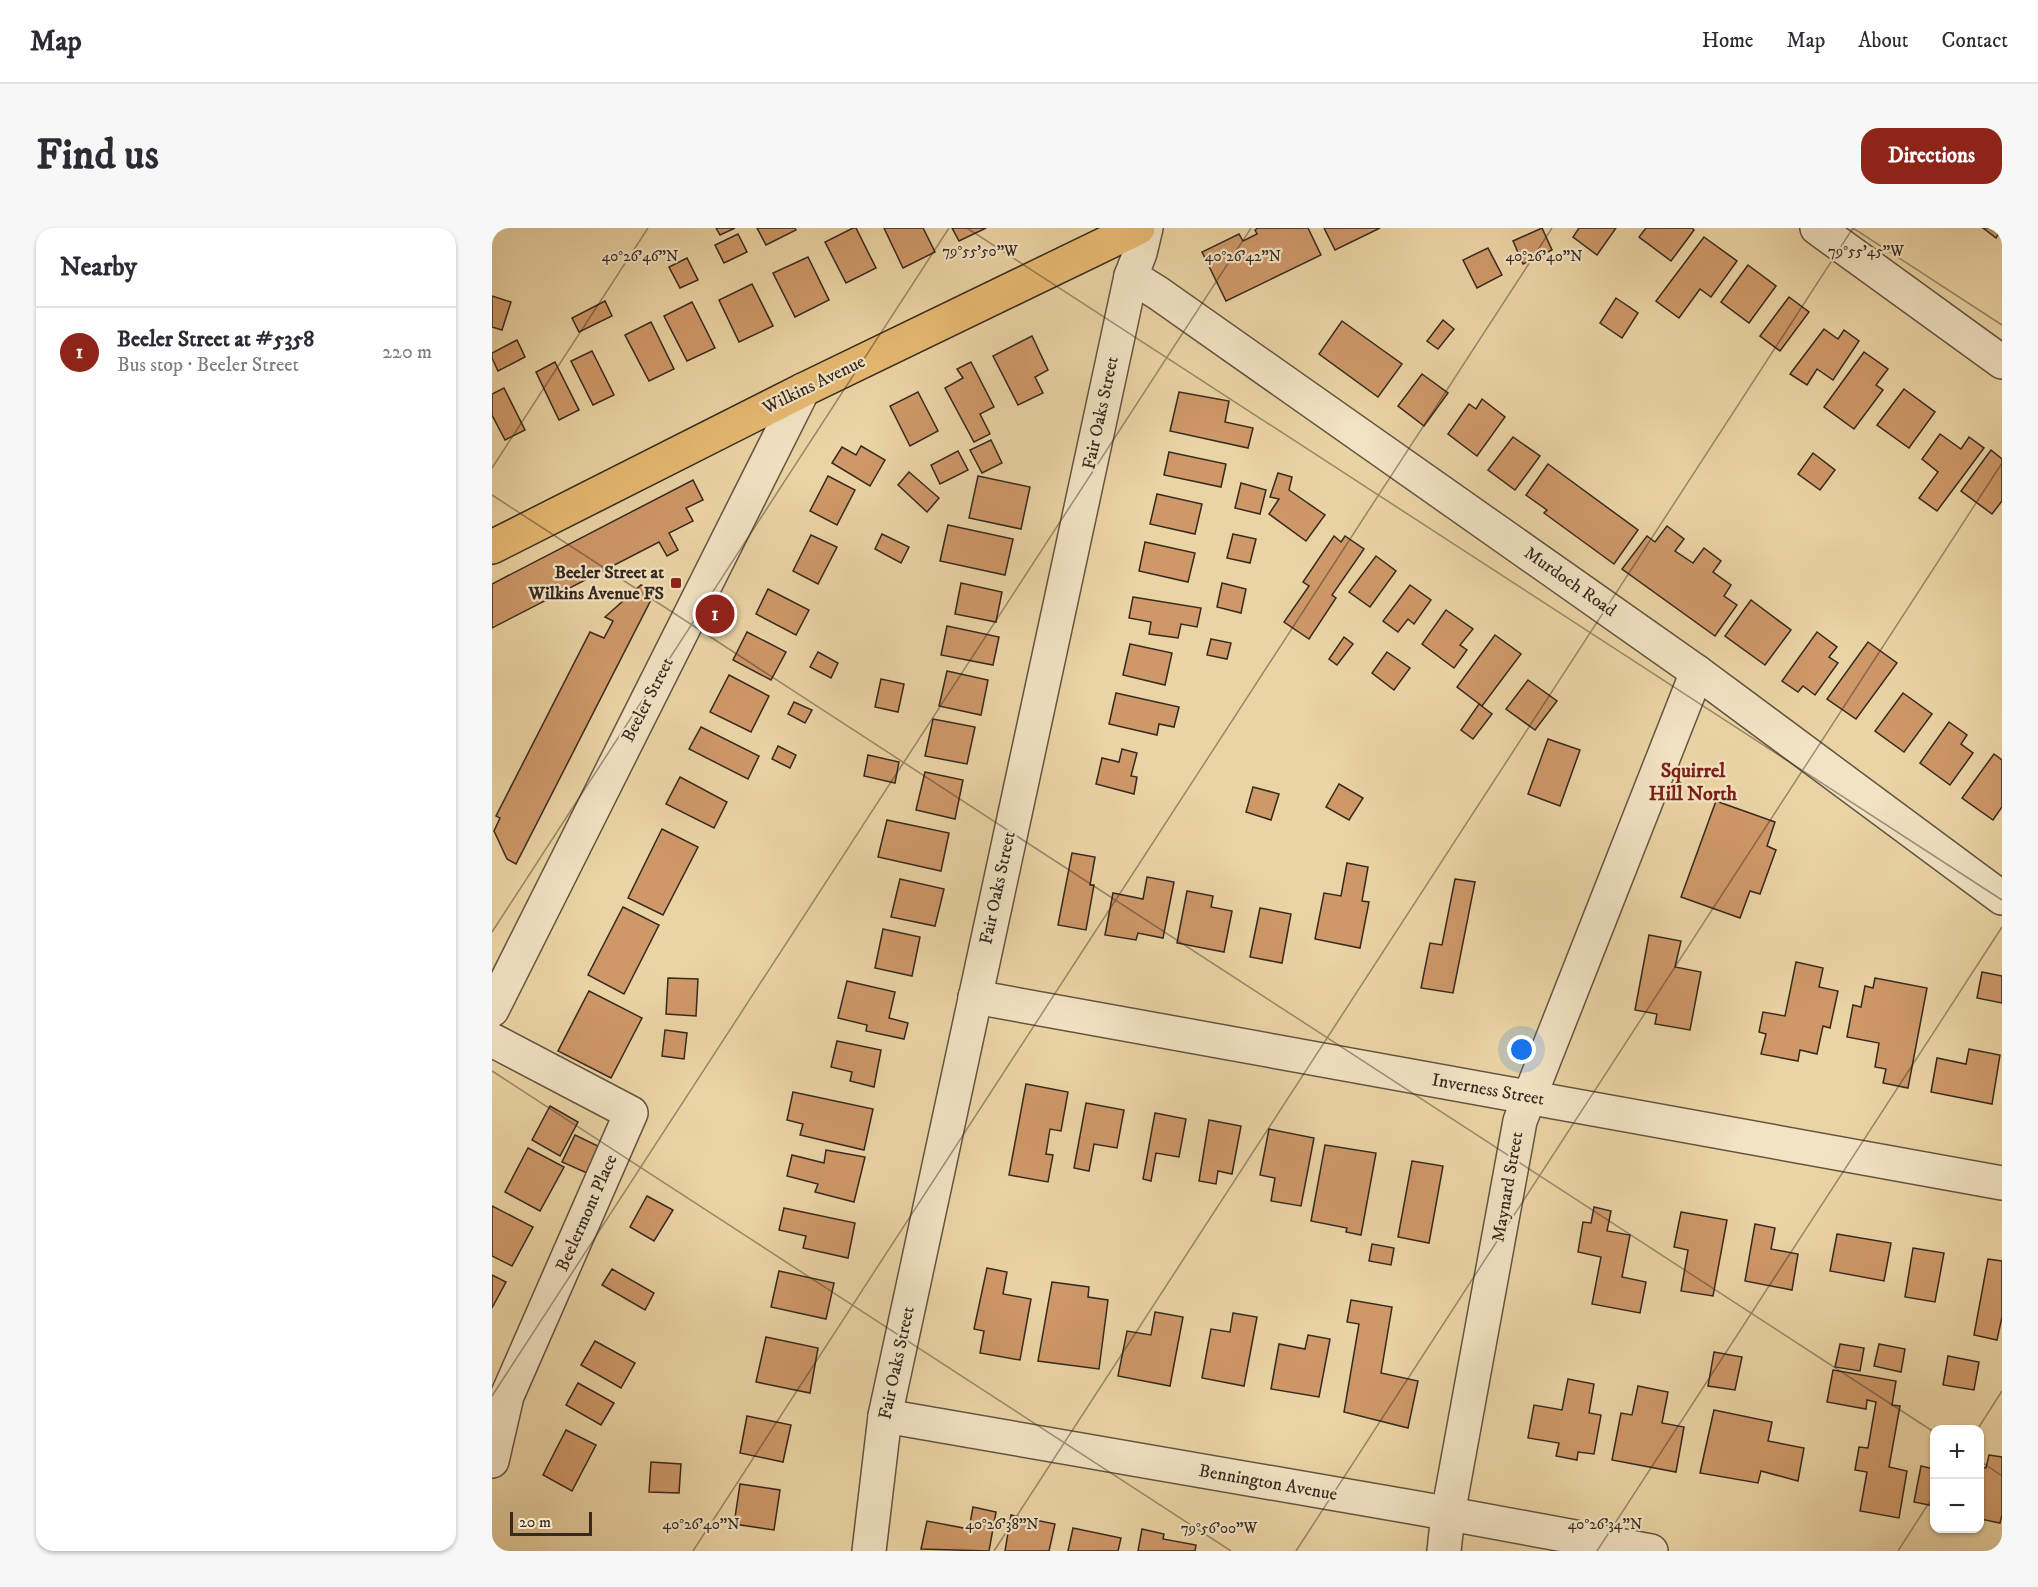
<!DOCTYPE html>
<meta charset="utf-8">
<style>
:root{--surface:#fff;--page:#f7f7f7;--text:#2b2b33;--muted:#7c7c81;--line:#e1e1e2;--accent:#8f2418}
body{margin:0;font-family:"IM FELL DW Pica",serif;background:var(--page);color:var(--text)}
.controls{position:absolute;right:18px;bottom:18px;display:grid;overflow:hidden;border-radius:12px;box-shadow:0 2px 4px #0004}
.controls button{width:54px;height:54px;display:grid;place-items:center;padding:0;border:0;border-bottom:2px solid var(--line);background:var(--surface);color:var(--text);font:30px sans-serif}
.scale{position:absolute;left:18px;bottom:15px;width:82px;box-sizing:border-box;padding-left:6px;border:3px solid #362920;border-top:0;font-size:16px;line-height:21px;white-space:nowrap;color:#362920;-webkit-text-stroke:4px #f2e3c4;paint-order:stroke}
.you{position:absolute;left:1030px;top:822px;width:21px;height:21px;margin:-15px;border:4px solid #fff;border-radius:50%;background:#1a73e8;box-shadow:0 0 0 9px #1a73e833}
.badge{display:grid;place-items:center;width:39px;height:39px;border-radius:50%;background:var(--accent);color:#fff;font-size:20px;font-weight:700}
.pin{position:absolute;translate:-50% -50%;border:3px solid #fff;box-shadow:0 2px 6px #0006}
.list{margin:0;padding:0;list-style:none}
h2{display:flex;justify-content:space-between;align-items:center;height:78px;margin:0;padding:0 24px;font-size:26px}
h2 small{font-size:20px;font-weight:400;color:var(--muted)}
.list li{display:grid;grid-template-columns:39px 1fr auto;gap:18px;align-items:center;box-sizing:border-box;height:90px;padding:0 24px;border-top:2px solid var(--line)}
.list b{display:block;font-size:22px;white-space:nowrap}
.list p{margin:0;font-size:20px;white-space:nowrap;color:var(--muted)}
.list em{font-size:20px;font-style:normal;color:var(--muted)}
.map{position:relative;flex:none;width:1510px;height:1323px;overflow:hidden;border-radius:18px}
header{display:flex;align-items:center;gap:36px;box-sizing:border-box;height:84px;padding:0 30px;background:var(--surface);border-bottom:2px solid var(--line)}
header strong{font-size:28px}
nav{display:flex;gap:33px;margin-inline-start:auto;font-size:21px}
.intro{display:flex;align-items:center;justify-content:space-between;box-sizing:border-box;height:144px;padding:0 36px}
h1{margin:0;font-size:42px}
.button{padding:15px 27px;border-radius:18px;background:var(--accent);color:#fff;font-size:21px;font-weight:700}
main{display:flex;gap:36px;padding:0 36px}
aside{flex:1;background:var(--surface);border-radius:18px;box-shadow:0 2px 4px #0004}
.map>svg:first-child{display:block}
.building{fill:#cf9869;stroke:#362920;stroke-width:1.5}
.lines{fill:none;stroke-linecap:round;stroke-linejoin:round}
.minor-casing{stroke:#635441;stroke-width:36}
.major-casing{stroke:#362920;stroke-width:36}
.minor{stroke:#f2e3c4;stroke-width:33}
.major{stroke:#e6ba72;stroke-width:33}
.ticks{fill:none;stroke:#362920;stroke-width:1.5;stroke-opacity:0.45}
.poi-dot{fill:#8f2418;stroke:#f2e3c4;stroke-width:2}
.labels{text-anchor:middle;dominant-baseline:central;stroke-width:4.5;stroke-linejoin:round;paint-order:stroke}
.street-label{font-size:18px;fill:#362920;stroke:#f2e3c4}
.poi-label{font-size:18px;font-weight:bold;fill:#362920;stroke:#f2e3c4;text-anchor:end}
.neighbourhood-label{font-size:20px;font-weight:bold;fill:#7a1f14;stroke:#f2e3c4}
.ticks-label{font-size:15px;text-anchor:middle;fill:#362920;stroke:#f2e3c4;stroke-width:4.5;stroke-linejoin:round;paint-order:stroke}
</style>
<header>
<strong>Map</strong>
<nav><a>Home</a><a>Map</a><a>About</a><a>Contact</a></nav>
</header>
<div class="intro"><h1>Find us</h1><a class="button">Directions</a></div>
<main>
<aside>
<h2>Nearby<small></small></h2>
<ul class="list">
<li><span class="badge">1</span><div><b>Beeler Street at #5358</b><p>Bus stop · Beeler Street</p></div><em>220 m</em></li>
</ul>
</aside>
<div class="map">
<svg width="1510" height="1323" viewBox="0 0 1510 1323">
<rect width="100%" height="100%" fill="#ebd4a4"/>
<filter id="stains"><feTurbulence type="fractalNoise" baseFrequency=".00333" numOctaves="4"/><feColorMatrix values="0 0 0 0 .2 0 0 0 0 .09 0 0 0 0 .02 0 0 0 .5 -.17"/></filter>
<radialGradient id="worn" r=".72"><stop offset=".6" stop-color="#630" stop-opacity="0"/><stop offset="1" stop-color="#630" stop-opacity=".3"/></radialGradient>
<g class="building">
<path d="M224,0H243L228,7Z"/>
<path d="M265,0H303L304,2L274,17Z"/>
<path d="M361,0H364L384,40L354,55L333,14Z"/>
<path d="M392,0H431L443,24L411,40Z"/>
<path d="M460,0H494L467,13Z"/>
<path d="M766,0H816L829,27L734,73L710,24L747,6L751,13L765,6L763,2Z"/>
<path d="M832,0H888L843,22Z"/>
<path d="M1050,0L1060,22L1031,36L1021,13Z"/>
<path d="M1087,0H1124L1105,27L1081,9Z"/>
<path d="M1154,0H1200L1202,2L1179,33L1147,9Z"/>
<path d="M1491,0H1510V1L1504,10Z"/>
<path d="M246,6L255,24L232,35L223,17Z"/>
<path d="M1212,9L1245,33L1219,69L1208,61L1187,90L1164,73Z"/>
<path d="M996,20L1010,47L985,60L971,32Z"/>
<path d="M316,29L337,72L303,89L281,45Z"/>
<path d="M195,30L206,52L188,60L177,39Z"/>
<path d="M1256,37L1284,58L1257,95L1229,74Z"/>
<path d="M260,56L281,98L247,114L227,72Z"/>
<path d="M0,68L19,74L10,102L0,99Z"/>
<path d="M1297,69L1317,84L1288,123L1268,108Z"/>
<path d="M1124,70L1146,85L1130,110L1108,95Z"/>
<path d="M113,73L120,88L87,104L80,90Z"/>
<path d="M200,74L223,120L195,133L172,88Z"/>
<path d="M951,92L962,101L946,121L935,113Z"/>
<path d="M850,93L910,136L886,169L827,126Z"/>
<path d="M159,94L182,141L157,153L133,107Z"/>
<path d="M1332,101L1346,111L1352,102L1367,113L1341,152L1325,141L1315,157L1298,146Z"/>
<path d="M540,108L556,142L543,149L551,165L526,177L501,128Z"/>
<path d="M25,112L33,129L6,143L0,130V125Z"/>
<path d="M100,123L122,167L101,177L79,133Z"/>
<path d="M1372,124L1396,141L1384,157L1391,162L1362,201L1332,179Z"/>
<path d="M63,134L87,182L67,192L44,144Z"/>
<path d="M479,134L502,179L488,186L498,206L482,214L453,160L471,150L465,141Z"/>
<path d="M930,146L956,165L932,198L906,178Z"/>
<path d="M12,160L33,202L13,212L0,187V166Z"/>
<path d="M1412,161L1443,184L1417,220L1385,197Z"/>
<path d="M426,164L446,203L418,218L398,178Z"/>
<path d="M687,164L737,173L733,194L761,200L756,220L678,203Z"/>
<path d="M990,171L1013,189L985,228L956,206L977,176L984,181Z"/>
<path d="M1448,206L1469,221L1477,209L1492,220L1445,283L1427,270L1446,244L1430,231Z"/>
<path d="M1021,209L1048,228L1023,262L996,242Z"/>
<path d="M499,212L510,235L490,245L478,222Z"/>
<path d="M369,218L393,232L378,258L340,235L350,219L364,227Z"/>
<path d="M1499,222L1510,231V273L1500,286L1469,263Z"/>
<path d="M466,223L476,242L448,256L439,237Z"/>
<path d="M677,224L734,236L729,259L672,247Z"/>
<path d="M1321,225L1343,242L1328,262L1306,246Z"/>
<path d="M1056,236L1146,302L1122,336L1052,285L1055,282L1034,267Z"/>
<path d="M417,244L447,270L435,284L406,257Z"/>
<path d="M786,245L800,249L797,262L833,287L814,313L777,286L787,271L778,269Z"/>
<path d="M336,248L363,262L345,297L318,283Z"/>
<path d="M486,248L538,259L529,301L477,290Z"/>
<path d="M201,252L211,272L194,280L201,293L177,305L186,322L175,328L167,314L0,400V356Z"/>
<path d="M749,255L774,262L768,286L743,280Z"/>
<path d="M665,266L710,276L703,306L658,296Z"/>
<path d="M456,297L521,311L513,347L448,333Z"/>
<path d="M1175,298L1192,311L1183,323L1201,335L1212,320L1229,333L1221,344L1239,357L1232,368L1245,377L1223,408L1130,341L1155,308L1163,314Z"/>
<path d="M390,306L417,319L409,335L383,321Z"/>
<path d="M741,306L764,311L758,335L735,330Z"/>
<path d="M319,307L345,319L326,356L301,343Z"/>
<path d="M842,308L849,314L853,308L872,321L840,367L844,370L817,411L792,394L817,358L811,354Z"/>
<path d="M653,314L703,325L696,354L647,343Z"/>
<path d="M884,328L904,343L878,379L857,364Z"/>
<path d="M469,355L510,364L504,394L463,386Z"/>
<path d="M730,355L754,361L749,385L725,379Z"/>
<path d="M149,357L163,364L24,636L15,631L2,603L8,590L4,588L98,404L112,410L121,393L113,389Z"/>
<path d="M918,357L939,372L922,396L916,391L906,404L891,393Z"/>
<path d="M276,361L317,382L304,407L264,386Z"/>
<path d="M641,369L709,380L705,399L689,396L686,410L657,406L659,394L637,390Z"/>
<path d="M1259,372L1299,402L1273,437L1233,408Z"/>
<path d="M954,382L981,401L968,417L975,422L962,440L930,416Z"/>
<path d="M455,398L507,409L501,437L449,427Z"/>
<path d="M255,404L294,424L279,452L241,432Z"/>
<path d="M1325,404L1345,419L1337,429L1346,435L1323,467L1311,458L1306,464L1290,453Z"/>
<path d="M1003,407L1029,426L990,478L965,459Z"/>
<path d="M852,409L861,416L845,437L837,431Z"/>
<path d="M719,411L739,415L735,431L715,427Z"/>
<path d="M1376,414L1405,435L1364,491L1335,471Z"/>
<path d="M638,416L680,425L673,457L631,447Z"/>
<path d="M326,424L346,435L339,450L318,439Z"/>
<path d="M895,424L918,440L902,462L880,445Z"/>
<path d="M455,443L496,452L489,487L447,478Z"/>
<path d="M237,447L277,468L259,504L218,484Z"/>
<path d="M389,451L412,456L406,484L383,479Z"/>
<path d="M1036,452L1065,473L1043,502L1014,481Z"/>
<path d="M624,465L687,479L682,499L667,496L665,507L617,496Z"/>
<path d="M1411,465L1440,486L1412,524L1383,503Z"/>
<path d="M302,474L320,482L313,495L296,486Z"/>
<path d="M987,476L1000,486L981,511L969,502Z"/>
<path d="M441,491L483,499L475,536L433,528Z"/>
<path d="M1457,494L1475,507L1469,516L1481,525L1458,557L1428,535Z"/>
<path d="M209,499L267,528L256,551L197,521Z"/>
<path d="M1056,511L1088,522L1068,578L1036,566Z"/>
<path d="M286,518L304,527L298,540L280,531Z"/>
<path d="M630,521L645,525L639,548L645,549L642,566L604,556L610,530L627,534Z"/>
<path d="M1502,526L1510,532V579L1501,592L1470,570Z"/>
<path d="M376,527L407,534L403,555L372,548Z"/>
<path d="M433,544L471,552L463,591L424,582Z"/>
<path d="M188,549L235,574L222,600L174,576Z"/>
<path d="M847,556L871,570L857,592L834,579Z"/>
<path d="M761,559L787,566L779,592L754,584Z"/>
<path d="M1224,573L1283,594L1275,618L1284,622L1268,666L1258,663L1248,690L1189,669Z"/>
<path d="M395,592L457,605L449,643L386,629Z"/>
<path d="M170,601L206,619L171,687L136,670Z"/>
<path d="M580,625L603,629L598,657H602L594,702L566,697Z"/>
<path d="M855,635L876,639L870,673L877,674L868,720L823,711L832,665L849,668Z"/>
<path d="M655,649L682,654L671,710L646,705L644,712L613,707L621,665L651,671Z"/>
<path d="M408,651L452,661L443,698L399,689Z"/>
<path d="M963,651L983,654L961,765L929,760L938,715L950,717Z"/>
<path d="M695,663L721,668L719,679L740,683L732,724L685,715Z"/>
<path d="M131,679L167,697L132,766L96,747Z"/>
<path d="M768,680L799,686L790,735L758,729Z"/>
<path d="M391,701L428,709L420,748L383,740Z"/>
<path d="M1157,707L1189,713L1183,739L1209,744L1198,802L1163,796L1165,786L1143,782Z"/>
<path d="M1304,734L1331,740L1327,759L1346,763L1338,800L1331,798L1325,826L1308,822L1306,833L1269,826L1274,806L1267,804L1271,784L1293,788Z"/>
<path d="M1490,744L1510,748V775L1485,770Z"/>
<path d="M176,750L206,751L204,788L174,786Z"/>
<path d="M1383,750L1435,760L1416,860L1391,855L1394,841L1383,839L1387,815L1355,809L1361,777L1369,779L1373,758L1381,760Z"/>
<path d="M355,753L403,764L397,790L416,795L412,811L374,803L375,797L346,790Z"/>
<path d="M97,763L150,790L119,850L66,823Z"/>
<path d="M173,802L195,805L192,831L170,828Z"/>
<path d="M345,813L389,822L382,859L358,853L360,844L339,839Z"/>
<path d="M1477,821L1508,827L1500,876L1439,864L1445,830L1474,836Z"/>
<path d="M534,856L576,864L569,903L558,901L554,926L561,927L556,954L517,947Z"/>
<path d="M301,864L381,881L372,922L308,907L311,896L295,892Z"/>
<path d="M594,875L632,882L625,920L602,916L597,943L582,940Z"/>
<path d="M58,878L86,894L68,928L40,912Z"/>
<path d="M663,885L694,891L687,929L664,925L659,953L651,951Z"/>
<path d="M717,892L749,898L740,946L726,943L724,956L707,953Z"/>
<path d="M777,901L822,910L809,978L779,973L783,950L768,947Z"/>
<path d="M83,907L108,919L95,945L70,934Z"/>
<path d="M833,917L884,925L869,1007L854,1004L855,1000L819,993Z"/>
<path d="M36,920L72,939L48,983L13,964Z"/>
<path d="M334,922L373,929L362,974L323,964L326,956L295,948L300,927L332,935Z"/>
<path d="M920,933L951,938L937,1015L906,1009Z"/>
<path d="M155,968L181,982L162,1013L138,999Z"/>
<path d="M0,978L41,999L20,1038L0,1028Z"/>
<path d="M1102,979L1119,983L1115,1003L1138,1007L1130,1049L1154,1054L1148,1085L1100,1076L1109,1029L1086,1024L1091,994L1099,995Z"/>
<path d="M292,980L363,995L356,1030L311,1020L314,1008L287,1002Z"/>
<path d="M1189,984L1235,992L1221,1068L1189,1063L1196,1022L1182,1019Z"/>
<path d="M1263,996L1283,1000L1279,1021L1306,1026L1300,1062L1253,1053Z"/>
<path d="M1345,1006L1399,1015L1392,1053L1338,1043Z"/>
<path d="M880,1016L902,1020L899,1037L877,1033Z"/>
<path d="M1421,1020L1452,1025L1443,1074L1413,1069Z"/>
<path d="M1496,1031L1510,1033V1089L1505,1112L1482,1107Z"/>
<path d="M495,1040L515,1044L511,1066L539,1071L528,1132L488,1125L492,1103L482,1101Z"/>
<path d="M120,1041L162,1065L153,1082L110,1057Z"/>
<path d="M287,1043L342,1055L334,1091L279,1079Z"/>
<path d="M0,1047L14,1054L0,1080Z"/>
<path d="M560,1054L597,1059L596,1069L616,1072L607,1141L546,1133Z"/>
<path d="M859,1072L900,1079L889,1145L926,1153L916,1200L852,1184L867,1096L855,1094Z"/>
<path d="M663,1084L691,1089L678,1158L626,1148L635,1103L659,1107Z"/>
<path d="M741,1085L765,1089L752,1158L710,1150L719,1101L738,1104Z"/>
<path d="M816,1107L838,1111L827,1169L779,1161L787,1116L813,1121Z"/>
<path d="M274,1109L326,1120L318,1165L264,1154Z"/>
<path d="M103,1113L143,1135L129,1160L89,1137Z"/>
<path d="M1348,1116L1372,1120L1368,1143L1343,1139Z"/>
<path d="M1387,1116L1413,1121L1409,1144L1382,1138Z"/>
<path d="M1222,1124L1250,1129L1243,1162L1216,1158Z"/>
<path d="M1456,1128L1487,1134L1482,1162L1451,1157Z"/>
<path d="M1341,1142L1404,1153L1400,1177L1408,1178L1397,1239L1415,1243L1407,1290L1368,1283L1375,1244L1363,1242L1367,1219L1376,1220L1384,1174L1375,1172L1374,1181L1335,1174Z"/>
<path d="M1076,1151L1102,1156L1097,1185L1109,1187L1102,1226L1086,1224L1085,1232L1064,1228L1067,1215L1036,1210L1042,1177L1070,1182Z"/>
<path d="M86,1155L122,1175L109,1197L74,1177Z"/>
<path d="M1146,1158L1176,1164L1170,1195L1192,1199L1184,1244L1120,1232L1129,1185L1140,1187Z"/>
<path d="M1222,1182L1280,1194L1276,1213L1312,1220L1306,1253L1269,1243L1266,1255L1208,1245Z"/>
<path d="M255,1188L299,1197L291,1234L248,1225Z"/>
<path d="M74,1202L104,1217L80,1263L51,1247Z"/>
<path d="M1497,1227L1510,1229V1287L1508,1295L1488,1291L1489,1267L1488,1266V1239L1494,1240Z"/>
<path d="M159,1234L189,1236L187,1265L157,1264Z"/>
<path d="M1429,1238L1442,1241V1238V1278L1422,1274Z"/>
<path d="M248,1256L288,1262L282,1302L242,1296Z"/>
<path d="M481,1279L504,1284L497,1323L429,1321L435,1293L477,1301Z"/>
<path d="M519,1287L563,1296L557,1323H513Z"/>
<path d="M581,1300L629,1310L626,1323H576Z"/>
<path d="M650,1301L672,1306L671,1311L704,1317L703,1323H646Z"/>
</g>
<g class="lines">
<g class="minor-casing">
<g id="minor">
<path d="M1325,0L1510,134"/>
<path d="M639,48L666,65L1205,444L1510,670"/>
<path d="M483,769L1510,955"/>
<path d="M0,782L311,162"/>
<path d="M0,812L139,885L15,1168L0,1233"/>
<path d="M393,1188L931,1281L1159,1323"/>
<path d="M377,1323L393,1188L639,48L648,25L654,0"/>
<path d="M952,1323L956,1286L1028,893L1205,444"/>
</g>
</g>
<g class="major-casing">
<path id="major" d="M0,319L311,162L646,0"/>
</g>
<use href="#minor" class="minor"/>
<use href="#major" class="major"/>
</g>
<path class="ticks" d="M475,0L1510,672M1361,0L1510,97M0,240L156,0M0,267L1442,1204M0,704L457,0M0,843L739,1323M0,1168L759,0M1485,1202L1510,1163M1488,1233L1510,1248M201,1323L1060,0M502,1323L1361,0M804,1323L1510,235M1105,1323L1510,699M1406,1323L1442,1267"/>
<rect class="poi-dot" x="178" y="349" width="12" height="12" rx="3"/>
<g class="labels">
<g class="street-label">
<text transform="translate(322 157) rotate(-26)">Wilkins Avenue</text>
<text transform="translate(609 185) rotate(-78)">Fair Oaks Street</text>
<text transform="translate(1078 354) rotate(35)">Murdoch Road</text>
<text transform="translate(156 472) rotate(-63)">Beeler Street</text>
<text transform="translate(506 660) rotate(-78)">Fair Oaks Street</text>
<text transform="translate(996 862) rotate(10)">Inverness Street</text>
<text transform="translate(1016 959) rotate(-80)">Maynard Street</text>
<text transform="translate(95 985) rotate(-66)">Beelermont Place</text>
<text transform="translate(405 1135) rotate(-78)">Fair Oaks Street</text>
<text transform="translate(776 1255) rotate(10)">Bennington Avenue</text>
</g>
<g class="poi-label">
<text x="172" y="345">Beeler Street at<tspan x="172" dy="21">Wilkins Avenue FS</tspan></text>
</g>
<g class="neighbourhood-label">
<text x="1201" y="543">Squirrel<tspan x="1201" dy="23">Hill North</tspan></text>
</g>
</g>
<g class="ticks-label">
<text x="488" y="28">79°55'50"W</text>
<text x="1374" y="28">79°55'45"W</text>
<text x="148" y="33">40°26'46"N</text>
<text x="751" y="33">40°26'42"N</text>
<text x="1052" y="33">40°26'40"N</text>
<text x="209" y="1301">40°26'40"N</text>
<text x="510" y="1301">40°26'38"N</text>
<text x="1113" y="1301">40°26'34"N</text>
<text x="727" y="1305">79°56'00"W</text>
</g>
<rect width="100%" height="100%" filter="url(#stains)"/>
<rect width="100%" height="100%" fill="url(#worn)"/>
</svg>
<div class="controls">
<button>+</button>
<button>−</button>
</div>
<div class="scale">20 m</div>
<div class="you"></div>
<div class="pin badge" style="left:223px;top:386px">1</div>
</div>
</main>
